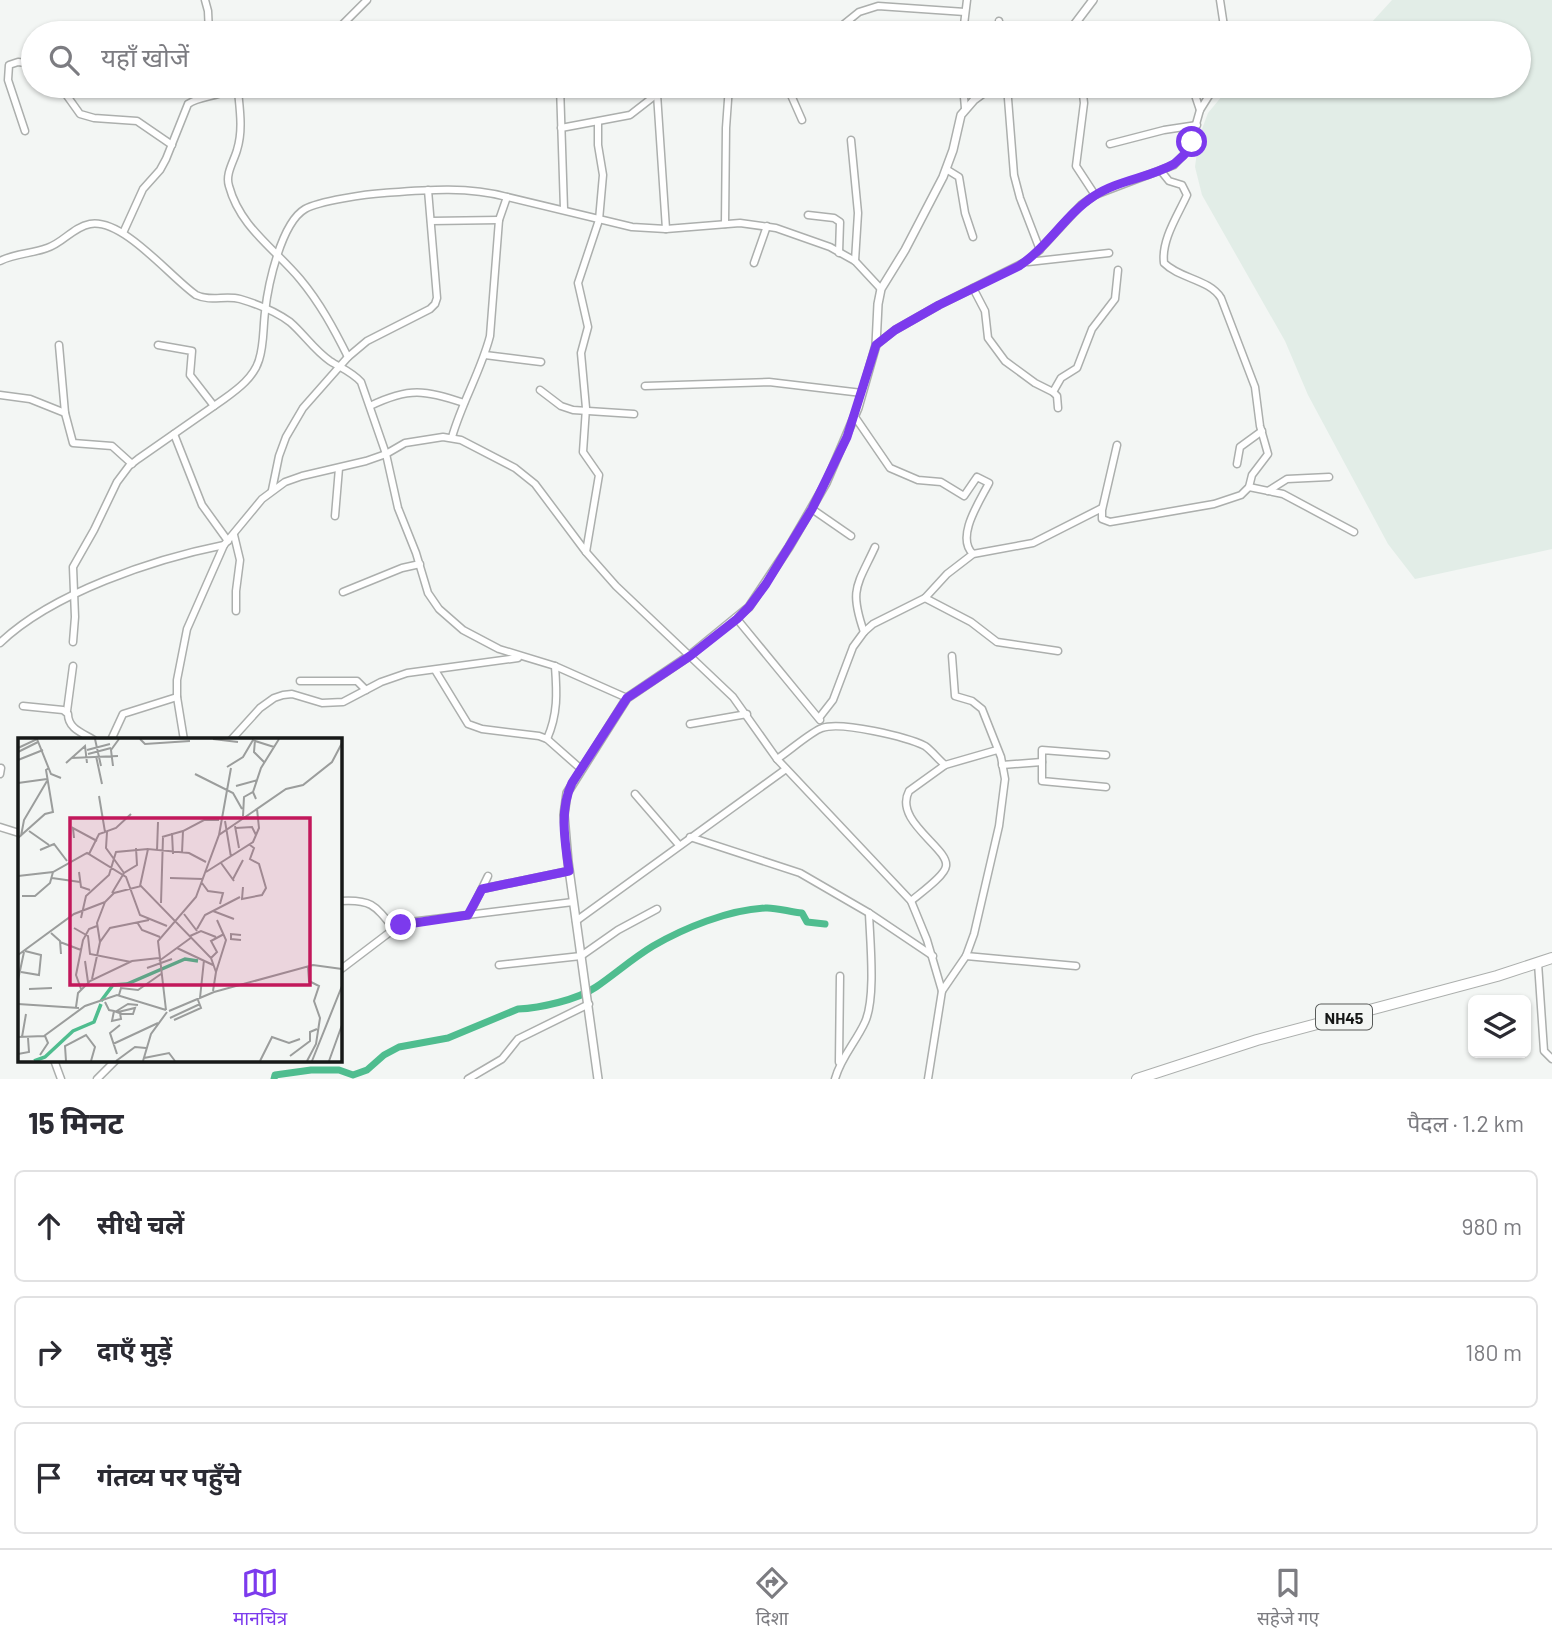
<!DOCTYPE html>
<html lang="hi">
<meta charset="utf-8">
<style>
:root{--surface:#fff;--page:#f7f7f7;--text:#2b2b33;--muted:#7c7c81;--line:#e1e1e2;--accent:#7c3aed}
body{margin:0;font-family:Barlow,"Noto Sans Devanagari",sans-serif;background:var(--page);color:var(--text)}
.controls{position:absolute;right:21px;bottom:21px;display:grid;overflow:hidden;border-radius:10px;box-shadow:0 2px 5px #0004}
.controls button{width:63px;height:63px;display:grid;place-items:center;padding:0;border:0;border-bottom:2px solid var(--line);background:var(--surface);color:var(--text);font:35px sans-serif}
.stop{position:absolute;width:21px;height:21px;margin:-16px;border:5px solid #7c3aed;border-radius:50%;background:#fff}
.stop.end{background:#7c3aed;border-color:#fff;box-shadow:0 2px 7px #0008}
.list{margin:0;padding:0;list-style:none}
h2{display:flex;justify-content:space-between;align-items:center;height:91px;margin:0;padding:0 28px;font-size:30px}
h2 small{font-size:23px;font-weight:400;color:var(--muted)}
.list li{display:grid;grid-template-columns:46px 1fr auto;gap:21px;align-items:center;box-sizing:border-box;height:112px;margin:0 14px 14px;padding:0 14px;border:2px solid var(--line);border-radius:10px}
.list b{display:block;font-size:26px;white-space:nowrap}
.list em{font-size:23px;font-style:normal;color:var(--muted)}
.icon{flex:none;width:38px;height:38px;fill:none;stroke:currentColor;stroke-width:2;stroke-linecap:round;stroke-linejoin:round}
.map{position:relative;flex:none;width:1552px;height:1079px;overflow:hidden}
.search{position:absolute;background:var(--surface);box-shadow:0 2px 5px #0004;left:21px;right:21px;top:21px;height:77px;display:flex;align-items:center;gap:18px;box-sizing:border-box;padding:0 24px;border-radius:38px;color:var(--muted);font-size:26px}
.sheet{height:469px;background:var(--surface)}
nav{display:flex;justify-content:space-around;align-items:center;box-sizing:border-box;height:98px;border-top:2px solid var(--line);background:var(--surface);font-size:19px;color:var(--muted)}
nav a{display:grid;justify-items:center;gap:4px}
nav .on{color:var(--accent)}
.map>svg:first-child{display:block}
.built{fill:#e2ede7}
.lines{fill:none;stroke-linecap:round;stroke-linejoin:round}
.canal{stroke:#4fbd8f;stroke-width:7}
.minor-casing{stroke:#acafad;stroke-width:9}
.tertiary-casing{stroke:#acafad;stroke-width:10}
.trunk-casing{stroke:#acafad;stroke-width:12}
.minor{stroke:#fff;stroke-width:6}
.tertiary{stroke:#fff;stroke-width:7}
.trunk{stroke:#fff;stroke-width:10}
.route{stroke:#7c3aed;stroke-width:9}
.labels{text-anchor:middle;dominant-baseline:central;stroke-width:5;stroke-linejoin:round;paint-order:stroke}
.shield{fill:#f3f6f4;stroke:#585b59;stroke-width:2}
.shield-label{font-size:16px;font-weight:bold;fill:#161817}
.inset-river{fill:none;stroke:#4fbd8f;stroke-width:3.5}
.inset-road{fill:none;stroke:#9b9d9c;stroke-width:2}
.view{fill:#c2185b;fill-opacity:0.15;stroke:#c2185b;stroke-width:3.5}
.inset-edge{fill:none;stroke:#161817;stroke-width:3.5}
</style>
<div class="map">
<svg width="1552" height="1079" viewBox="0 0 1552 1079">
<rect width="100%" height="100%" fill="#f3f6f4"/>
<path class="built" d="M1392,0H1552V549L1415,579L1388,544L1308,395L1285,341L1202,195L1195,167L1199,137L1208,113L1227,90L1233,86H1519V33H1336L1371,23Z"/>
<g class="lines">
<path class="canal" d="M274,1079L275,1075L311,1070H339L353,1075L367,1070L384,1055L399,1047L448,1038L518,1009C540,1008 577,1000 596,987C615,974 633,958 653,946C684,928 728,910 765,908C775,907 790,912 802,913L807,922L825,924"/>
<g class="minor-casing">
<g id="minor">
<path d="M205,0L208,11L209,33"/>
<path d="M1220,0L1225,33"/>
<path d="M999,21L1001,33"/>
<path d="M334,33L367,0"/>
<path d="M570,33V28"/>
<path d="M833,33L859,12L878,6L965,12"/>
<path d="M963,33L967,0"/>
<path d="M60,86L80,114L94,118L137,121L172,145"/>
<path d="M222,86C232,95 248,90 260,86"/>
<path d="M560,86L564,209"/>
<path d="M787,86L802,120"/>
<path d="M963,86L965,108"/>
<path d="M1007,86L1014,175L1020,198L1040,250"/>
<path d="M1082,86L1084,103L1076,166L1095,195"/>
<path d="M1192,86L1200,110"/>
<path d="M238,91C240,111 243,131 237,150C234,161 225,174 229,186C240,227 274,248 300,279C320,303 334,329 348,357"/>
<path d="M657,94L666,229"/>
<path d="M561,128L630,115L657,94L673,86"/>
<path d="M25,131L8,80L9,65L18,62L33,64"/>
<path d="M851,140L858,213L855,261"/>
<path d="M1110,144L1164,130L1197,125"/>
<path d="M946,169L959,177L965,213L973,237"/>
<path d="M808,215L834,218L840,222L839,253"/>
<path d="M431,221L499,220"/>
<path d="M725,224L726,128L729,86"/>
<path d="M123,233L143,189L160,170L166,159L188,104C199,96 216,97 228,90"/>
<path d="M0,261C16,253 31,254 47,248C63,243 73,227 90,224C123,218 170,277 196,295C211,302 225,295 240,299C257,304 275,311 290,322C304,334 314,350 330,361C341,368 352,372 361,382L386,454L398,508L416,553L428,593L439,609L463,630L499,649L555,666L627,698"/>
<path d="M1028,262L1109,253"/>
<path d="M754,263L767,226"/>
<path d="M973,288L985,311L988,338L1005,361L1035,383L1053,392L1057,396L1058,408"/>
<path d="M59,345L65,413L73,443L112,446L132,464"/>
<path d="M158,345L192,351L190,375L214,406"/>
<path d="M876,345L895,330L939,305L1031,259L1081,205L1095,195L1174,165L1189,149L1200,110L1215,86"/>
<path d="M485,355L541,362"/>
<path d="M645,386L769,382L862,393"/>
<path d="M540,390L561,406L573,410L634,414"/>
<path d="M1053,392L1061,378L1077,368L1092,329L1115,299L1118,270"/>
<path d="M0,395L30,399L65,413"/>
<path d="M370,406C409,387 425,390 464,403"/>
<path d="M855,417L890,468L918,480L941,482L964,496L977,477L989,483C980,501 955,537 973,554"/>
<path d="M174,434L202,505L228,541"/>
<path d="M452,437C462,402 481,371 490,336L499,220L507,197L632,227L666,229L740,223L776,228L830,247L855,261L881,289"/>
<path d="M1117,445L1102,510V519L1110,522L1214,504L1241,495L1249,487L1252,475L1268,454L1260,426L1255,387L1221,298C1209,279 1180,279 1164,263C1161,240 1178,215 1187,195L1182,185L1169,181L1161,171"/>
<path d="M1237,464L1240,447L1262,431"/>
<path d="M1249,487L1283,494L1354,532"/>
<path d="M272,490L279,456L286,437L303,408L348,357L367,341L430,309L435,304L437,298L428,190"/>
<path d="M1268,491L1287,479L1329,477"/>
<path d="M812,509L851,536"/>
<path d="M335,516L339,468"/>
<path d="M234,535L240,560L236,591V611"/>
<path d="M586,552L599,475L583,452L586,408L581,353L588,327L578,283L599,220L603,175L598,145V122"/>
<path d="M343,592L402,568L420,564"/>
<path d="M925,598L971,622L997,642L1058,651"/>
<path d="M737,619L820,720"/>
<path d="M864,632C849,589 857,586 875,547"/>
<path d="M73,642L75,617L73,567L94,530L117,482L129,466L138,459L224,399C238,389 254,377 259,360C264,345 263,328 265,312C268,285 281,223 305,209C319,201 367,194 384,193C424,190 467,186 507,197"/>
<path d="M0,643C52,593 154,559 224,545"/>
<path d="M435,670L468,724L482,729L539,736L547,739L581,769"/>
<path d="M300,681H357L366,690"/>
<path d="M23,706L63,710L68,714C68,729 83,733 94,740"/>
<path d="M67,711L73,666"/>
<path d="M819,718L833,700L853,647L864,632L873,624L925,598L947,574L973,554L1033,543L1102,508"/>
<path d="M690,724L747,714"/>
<path d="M547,739C558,714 557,693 555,666"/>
<path d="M111,740L123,714L177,697"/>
<path d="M184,740L177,697V680L187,629L224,545L262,499L285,482L302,476L366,461L386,454L405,443L443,437L461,440L515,468L535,484L586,552L616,586L733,697L777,759L911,901L927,940L942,991L928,1079"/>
<path d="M231,740L260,708L274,698L283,695L292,694L322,703L343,702L381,682L407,673L518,658"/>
<path d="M1106,755L1042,750V781L1106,787"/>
<path d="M777,759C788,752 812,731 822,728C841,721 907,737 925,746C932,751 938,759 945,765"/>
<path d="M1002,765L1042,762"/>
<path d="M0,774L1,768"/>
<path d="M635,794L679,845"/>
<path d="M0,827L19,833"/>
<path d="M690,837L800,873L869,913L933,956"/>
<path d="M482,889L569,871"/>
<path d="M340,901C371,899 375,905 394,929"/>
<path d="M911,901C919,894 945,876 946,866C949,848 893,821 909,791L945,765L997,750"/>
<path d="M469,915L488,876"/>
<path d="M576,921L786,769"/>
<path d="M966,956L1076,966"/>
<path d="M1538,963L1544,1051L1552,1059"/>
<path d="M499,965L581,956L618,930L657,909"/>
<path d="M340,970L394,929L410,922L573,902"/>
<path d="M942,991L966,956L974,934L999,826L1005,779L1001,757L982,709L972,701L955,696L952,656"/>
<path d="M54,1060L61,1079"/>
<path d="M839,1062L840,976"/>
<path d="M97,1079L116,1060"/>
<path d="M468,1079L502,1059L518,1039L589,1004"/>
<path d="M835,1079C841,1057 856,1042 865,1022C876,998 870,941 869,913"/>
</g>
</g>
<g class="tertiary-casing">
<g id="tertiary">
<path d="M1068,33L1093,0"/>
<path d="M598,1079L568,862L564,815L567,793L627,698L689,656L749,607L789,547L826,483L858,408L876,345L878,304L881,289L905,250L943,177L953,150L961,115L974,100L993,86"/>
</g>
</g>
<g class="trunk-casing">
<path id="trunk" d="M1137,1079L1257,1040L1497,976L1552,958"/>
</g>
<use href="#minor" class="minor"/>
<use href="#tertiary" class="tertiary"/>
<use href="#trunk" class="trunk"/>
</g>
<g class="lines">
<path class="route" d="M401,925L468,915L482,889L569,871C565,842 559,810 572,783L627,698L690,656L737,619L749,607L766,584L812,509L847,437L876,345L895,330L939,305L1019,266C1048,247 1065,215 1094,196C1118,180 1149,178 1174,164L1184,155L1192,142"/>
</g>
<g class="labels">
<rect class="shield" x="1316" y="1004.5" width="56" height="25" rx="5"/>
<g class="shield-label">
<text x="1344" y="1017">NH45</text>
</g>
</g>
<g transform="translate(18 738)">
<rect width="324" height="324" fill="#f3f6f4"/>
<path class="inset-river" d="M83,263L95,247L109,246L167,221L180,223M16,323L27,319L55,293L76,284L83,266"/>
<path class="inset-road" d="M77,1L83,28M122,1L127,6L172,3M195,1L220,4M234,2L256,9M237,2L236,14L247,25M0,10L19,1L33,36L43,40M69,12L92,6M0,14L20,4M70,16L93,10M78,18L84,46M53,20L100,18M0,22L25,12M48,25L67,8L69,25M95,28L93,12L101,1M209,29L225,19L235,2M177,36L215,55L224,71M0,45L29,41M218,48L240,42M235,54L243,30L261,1M81,58L87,94L98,90L113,76M225,78L226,59L235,54L238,61M207,83L213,119M217,88L221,110M218,90L234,89L238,97M11,93L31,107M89,94L88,110L106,135M154,95L155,116M201,97L213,30M3,98L6,82L29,43M144,99L165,93M0,100L27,76L35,74L28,32L31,30M56,100L55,90L79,103M22,112L36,106L49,123M139,113L140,84M164,115L165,93L186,82H201M71,116L81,96L87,94M203,125L216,143M61,134L63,149L72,152M188,134L235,104L241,90L239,71M0,138L35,134L69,115L108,139L122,177L149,188M34,140L62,144M152,140L185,141M215,141L225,122M184,145L190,153L205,155L202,166M122,148L130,111L171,115L188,124M225,149L224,161L244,157L248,150L241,126L232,121L236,110L232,107M94,155L106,135L119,127L118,110M4,158H17L32,145L35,134M143,165L145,99M195,173L216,181M166,176L179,193M63,180L68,158L91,137L98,114L130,111M119,184L124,192L142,199M56,190L70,198L72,216L113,224M179,191L187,177L222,159M33,195L42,203L43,216M223,197L213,196V201L223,202M172,198L183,193L198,199M42,204L63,212M82,204L79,185L87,164L96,155L123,148L193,220L198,234L195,253M159,210L195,227M0,217L56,176L87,164M193,220L199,214L193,203L206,196M67,223L70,244M141,223L174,199M129,230L154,221M3,234L21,237L23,217L7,213M198,234L208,202L199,182M74,241L82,204L92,190L131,182M0,242L6,214M11,251L34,250M63,251L58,237L65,202L71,191L79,188M101,257L103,250L120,252L143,236M182,260L186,222M87,264L91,272L96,273L104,276H115L117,270L100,274M0,266L61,270M58,269L60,255L72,243L114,223L141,220M148,272L140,203L178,159L201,97L268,51L285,47L314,24L324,5M96,273L94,283L103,281L102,275M151,273L196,254L295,227L324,231M97,274L110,266L120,267M152,280L182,266M156,282L183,270L180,262M0,299L26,298L67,268L99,257L148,272M4,299L8,276M95,306L140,285M0,316L11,314L10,300M99,316L92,295L102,287M22,317L30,305L27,298M272,318L292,303V294L299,291M126,320L151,315L157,323M48,323L47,308L68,297L77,309L73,323M98,323L117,309L128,310M125,323L133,296L149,274M242,323L254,299L271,305L282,301M289,323L298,306L302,280L296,263L301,248L291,243L290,229M294,323L324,248M311,323L324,287"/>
<path class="view" d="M52,80H292V247H52Z"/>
<rect width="324" height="324" class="inset-edge"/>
</g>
</svg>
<div class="controls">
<button><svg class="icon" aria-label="layers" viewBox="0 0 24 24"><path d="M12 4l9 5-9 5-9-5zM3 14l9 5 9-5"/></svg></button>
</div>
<div class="stop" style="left:1192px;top:142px"></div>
<div class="stop end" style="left:401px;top:925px"></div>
<div class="search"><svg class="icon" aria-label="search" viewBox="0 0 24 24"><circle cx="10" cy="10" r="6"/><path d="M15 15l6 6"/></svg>यहाँ खोजें</div>
</div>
<section class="sheet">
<h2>15 मिनट<small>पैदल · 1.2 km</small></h2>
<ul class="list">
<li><svg class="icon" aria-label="ahead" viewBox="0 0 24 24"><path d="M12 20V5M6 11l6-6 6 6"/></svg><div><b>सीधे चलें</b></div><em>980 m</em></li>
<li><svg class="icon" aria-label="right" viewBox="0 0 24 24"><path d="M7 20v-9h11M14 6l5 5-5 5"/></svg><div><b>दाएँ मुड़ें</b></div><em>180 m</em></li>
<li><svg class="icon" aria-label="arrive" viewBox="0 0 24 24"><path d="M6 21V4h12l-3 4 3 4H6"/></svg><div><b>गंतव्य पर पहुँचे</b></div></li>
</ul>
</section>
<nav>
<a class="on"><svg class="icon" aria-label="map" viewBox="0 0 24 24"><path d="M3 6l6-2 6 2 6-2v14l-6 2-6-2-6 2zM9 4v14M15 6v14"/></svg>मानचित्र</a>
<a><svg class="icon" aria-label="directions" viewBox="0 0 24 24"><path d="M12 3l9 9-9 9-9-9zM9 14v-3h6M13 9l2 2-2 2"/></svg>दिशा</a>
<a><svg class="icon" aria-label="saved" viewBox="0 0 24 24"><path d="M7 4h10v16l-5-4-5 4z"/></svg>सहेजे गए</a>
</nav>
